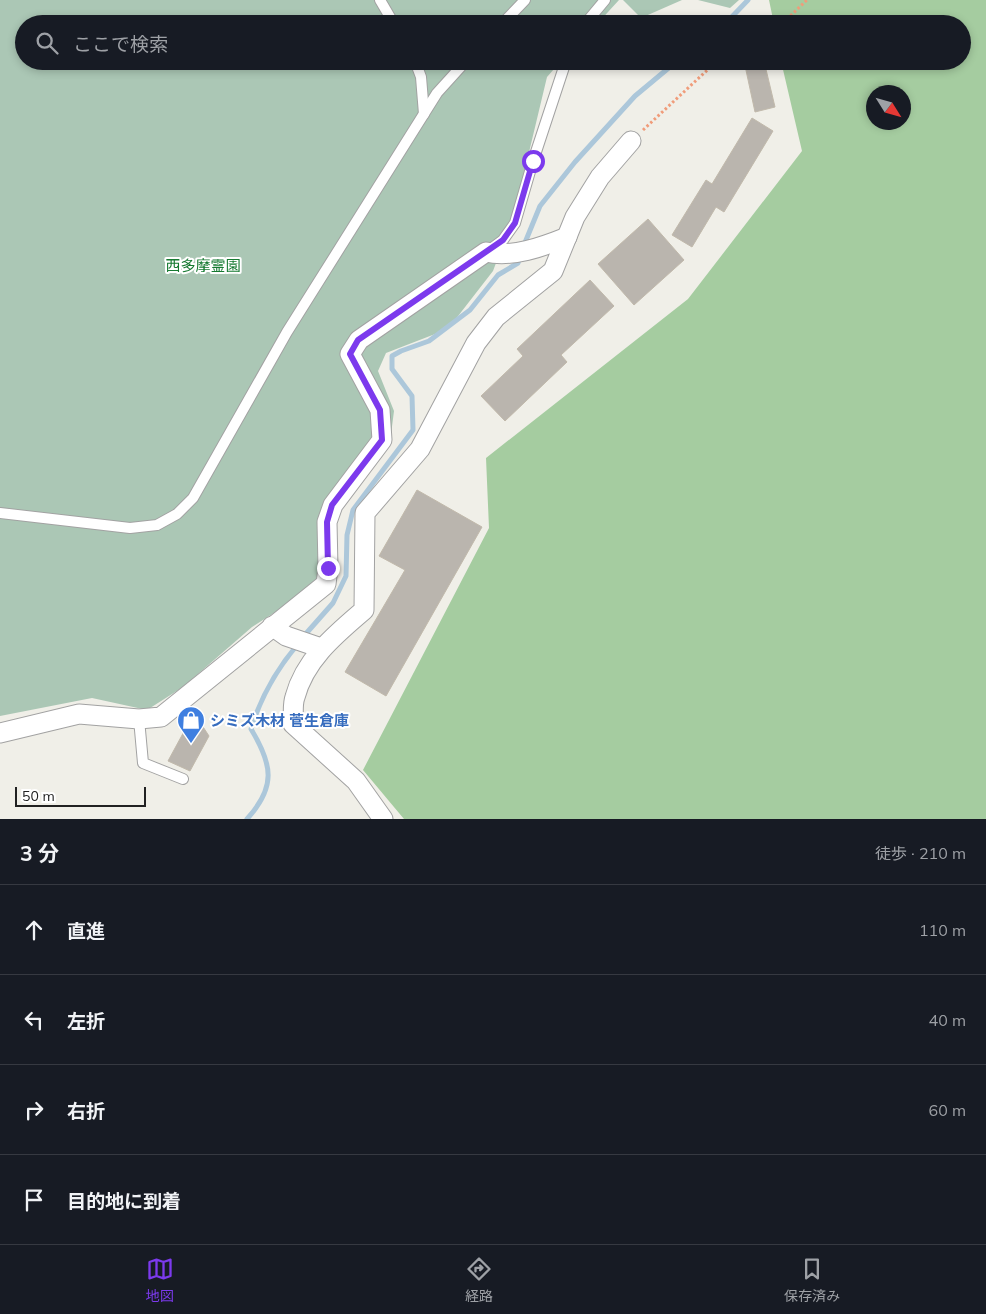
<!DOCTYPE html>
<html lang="ja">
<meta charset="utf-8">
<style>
:root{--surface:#171b24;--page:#20242c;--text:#f1f3f6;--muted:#9ea1a6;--line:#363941;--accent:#7c3aed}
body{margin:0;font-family:Mulish,"Noto Sans JP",sans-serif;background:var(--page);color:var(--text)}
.compass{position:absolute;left:866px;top:85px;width:45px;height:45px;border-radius:50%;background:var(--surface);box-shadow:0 2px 8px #0003;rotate:127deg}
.scale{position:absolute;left:15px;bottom:12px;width:131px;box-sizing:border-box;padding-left:5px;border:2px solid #212121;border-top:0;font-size:14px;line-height:18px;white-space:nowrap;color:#212121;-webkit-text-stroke:4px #fff;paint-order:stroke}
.stop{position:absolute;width:15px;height:15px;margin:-11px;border:4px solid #7c3aed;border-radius:50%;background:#fff}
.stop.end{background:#7c3aed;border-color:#fff;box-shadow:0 1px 5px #0008}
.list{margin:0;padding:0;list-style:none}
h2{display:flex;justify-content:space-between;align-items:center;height:65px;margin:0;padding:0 20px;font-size:21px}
h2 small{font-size:16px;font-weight:400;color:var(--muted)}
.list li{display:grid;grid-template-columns:32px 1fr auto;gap:15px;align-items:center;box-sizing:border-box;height:90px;padding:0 20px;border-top:1px solid var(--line)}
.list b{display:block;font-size:19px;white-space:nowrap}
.list em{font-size:16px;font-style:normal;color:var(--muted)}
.icon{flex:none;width:28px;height:28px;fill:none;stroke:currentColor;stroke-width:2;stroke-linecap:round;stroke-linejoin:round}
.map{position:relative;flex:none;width:986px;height:819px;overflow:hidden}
.search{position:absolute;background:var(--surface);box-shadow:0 2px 8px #0003;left:15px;right:15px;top:15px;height:55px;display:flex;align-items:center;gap:12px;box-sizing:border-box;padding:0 18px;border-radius:28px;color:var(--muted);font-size:19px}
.sheet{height:425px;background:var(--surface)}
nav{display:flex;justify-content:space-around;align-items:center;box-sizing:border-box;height:70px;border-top:1px solid var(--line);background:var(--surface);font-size:14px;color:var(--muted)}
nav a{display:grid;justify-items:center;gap:2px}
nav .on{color:var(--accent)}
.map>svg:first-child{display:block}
.forest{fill:#a5cca0;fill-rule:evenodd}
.cemetery{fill:#abc7b5}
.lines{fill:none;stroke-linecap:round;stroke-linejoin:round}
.stream{stroke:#acc7da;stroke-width:5}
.building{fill:#bab5ae;stroke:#c1b9ab}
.service-casing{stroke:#a2a2a2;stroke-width:12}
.minor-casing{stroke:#a2a2a2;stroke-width:21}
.path{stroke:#f09c7a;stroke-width:3;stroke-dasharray:2.5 2.5;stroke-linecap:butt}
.service{stroke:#fff;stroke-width:10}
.minor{stroke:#fff;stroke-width:19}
.route{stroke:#7c3aed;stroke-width:6}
.labels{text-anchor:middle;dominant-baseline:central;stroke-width:4;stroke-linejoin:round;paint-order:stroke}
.park-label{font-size:15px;fill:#157930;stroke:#fff}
.shop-label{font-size:15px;font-weight:bold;fill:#366cbe;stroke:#fff;text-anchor:start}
</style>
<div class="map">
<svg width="986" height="819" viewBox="0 0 986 819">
<rect width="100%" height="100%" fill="#f0efe8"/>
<path class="forest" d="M769,0H986V819H404L363,770L489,528L486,458L688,299L802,151L781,61H962V24H774ZM874,92H904V122H874Z"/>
<g class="cemetery">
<path d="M0,0H619L597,24H24V61H561L547,77L514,215L493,271L448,329L386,353L378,371L394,411L390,442L336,513L317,585L252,627L183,687L147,710L92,698L0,716Z"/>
<path d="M623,0H682L641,18Z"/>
<path d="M698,0H739L730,8Z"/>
</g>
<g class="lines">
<g class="stream">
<path d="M725,24L748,0"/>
<path d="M524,245L540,206L575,162L635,96L677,61"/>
<path d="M303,637L333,603L346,576L347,535L353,510L413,430L412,396L392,369V356L401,351L429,341L470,310L498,275L518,263L520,256"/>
<path d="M247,819C276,787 273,765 251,729C261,696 276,670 298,644"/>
</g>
</g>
<g class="building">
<path d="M744,61H764L775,107L755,112Z"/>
<path d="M752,118L773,131L724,212L716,207L692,247L672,235L706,180L712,184Z"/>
<path d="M648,219L684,260L634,305L598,264Z"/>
<path d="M590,280L614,306L561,355L567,362L505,421L481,396L523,356L517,349Z"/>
<path d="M417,490L482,527L386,696L345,672L405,570L379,556Z"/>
<path d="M194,713L209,736L190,771L168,761L187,726L183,719Z"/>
</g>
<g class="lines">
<g class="service-casing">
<g id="service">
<path d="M380,0L394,24"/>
<path d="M502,24L525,0"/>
<path d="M585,24L605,0"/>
<path d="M415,61L421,77L424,114"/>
<path d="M434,61H456"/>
<path d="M488,251L503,240L515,223L533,161L566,61"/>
<path d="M0,513L130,528L157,525L177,514L193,498L287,332L437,93L466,61"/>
<path d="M139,719L143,763L183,779"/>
</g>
</g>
<g class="minor-casing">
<g id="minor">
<path d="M272,626L286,636L321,648"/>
<path d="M0,733L79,714L139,719L161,717L326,584L328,568L327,522L333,505L382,440L380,410L350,354L359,340L486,252C512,258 542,247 567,237"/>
<path d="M383,819L356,781L293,724C294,715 292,705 295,697C305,659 336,634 364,610L365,513L420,449L476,343L496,317L553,271L575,217L600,177L631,141"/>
</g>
</g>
<g class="path">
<path d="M778,24L787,19L807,0"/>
<path d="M643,130L717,61"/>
</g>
<use href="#service" class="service"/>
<use href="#minor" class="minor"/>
</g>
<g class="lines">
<path class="route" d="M328,568L327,522L332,505L382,440L380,410L350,354L358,340L503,240L515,223L533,161"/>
</g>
<defs>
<g id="shop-pin" transform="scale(1.4375)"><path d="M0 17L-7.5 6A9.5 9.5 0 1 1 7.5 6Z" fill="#3f7fe0" stroke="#fff"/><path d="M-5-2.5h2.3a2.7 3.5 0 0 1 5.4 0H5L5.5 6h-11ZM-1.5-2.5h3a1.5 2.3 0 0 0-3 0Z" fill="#fff"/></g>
</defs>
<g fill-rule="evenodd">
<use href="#shop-pin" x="191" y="720"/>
</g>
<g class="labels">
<g class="park-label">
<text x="203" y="265">西多摩霊園</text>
</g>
<g class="shop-label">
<text x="210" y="720">シミズ木材 菅生倉庫</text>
</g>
</g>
</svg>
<svg class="compass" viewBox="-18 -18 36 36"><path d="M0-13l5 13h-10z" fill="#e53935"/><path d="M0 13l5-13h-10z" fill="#9ea1a6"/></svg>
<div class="scale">50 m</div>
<div class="stop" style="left:533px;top:161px"></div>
<div class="stop end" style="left:328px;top:568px"></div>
<div class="search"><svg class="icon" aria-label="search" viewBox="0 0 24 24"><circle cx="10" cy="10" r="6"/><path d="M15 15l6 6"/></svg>ここで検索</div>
</div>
<section class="sheet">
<h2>3 分<small>徒歩 · 210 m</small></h2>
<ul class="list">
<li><svg class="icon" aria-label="ahead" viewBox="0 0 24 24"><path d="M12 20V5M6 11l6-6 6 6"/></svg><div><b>直進</b></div><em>110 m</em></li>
<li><svg class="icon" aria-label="left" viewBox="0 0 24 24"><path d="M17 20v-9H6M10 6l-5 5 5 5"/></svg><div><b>左折</b></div><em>40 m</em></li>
<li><svg class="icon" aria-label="right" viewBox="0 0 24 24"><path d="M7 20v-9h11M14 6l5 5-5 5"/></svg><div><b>右折</b></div><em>60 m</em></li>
<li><svg class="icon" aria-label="arrive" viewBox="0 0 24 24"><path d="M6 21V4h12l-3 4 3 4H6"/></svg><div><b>目的地に到着</b></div></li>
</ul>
</section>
<nav>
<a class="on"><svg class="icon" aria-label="map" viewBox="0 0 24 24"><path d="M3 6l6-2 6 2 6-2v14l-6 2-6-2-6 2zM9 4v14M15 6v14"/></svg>地図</a>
<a><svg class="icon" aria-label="directions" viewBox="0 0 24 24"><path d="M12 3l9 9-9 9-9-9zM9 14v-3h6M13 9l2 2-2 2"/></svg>経路</a>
<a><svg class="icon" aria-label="saved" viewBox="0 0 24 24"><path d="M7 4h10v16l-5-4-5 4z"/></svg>保存済み</a>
</nav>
